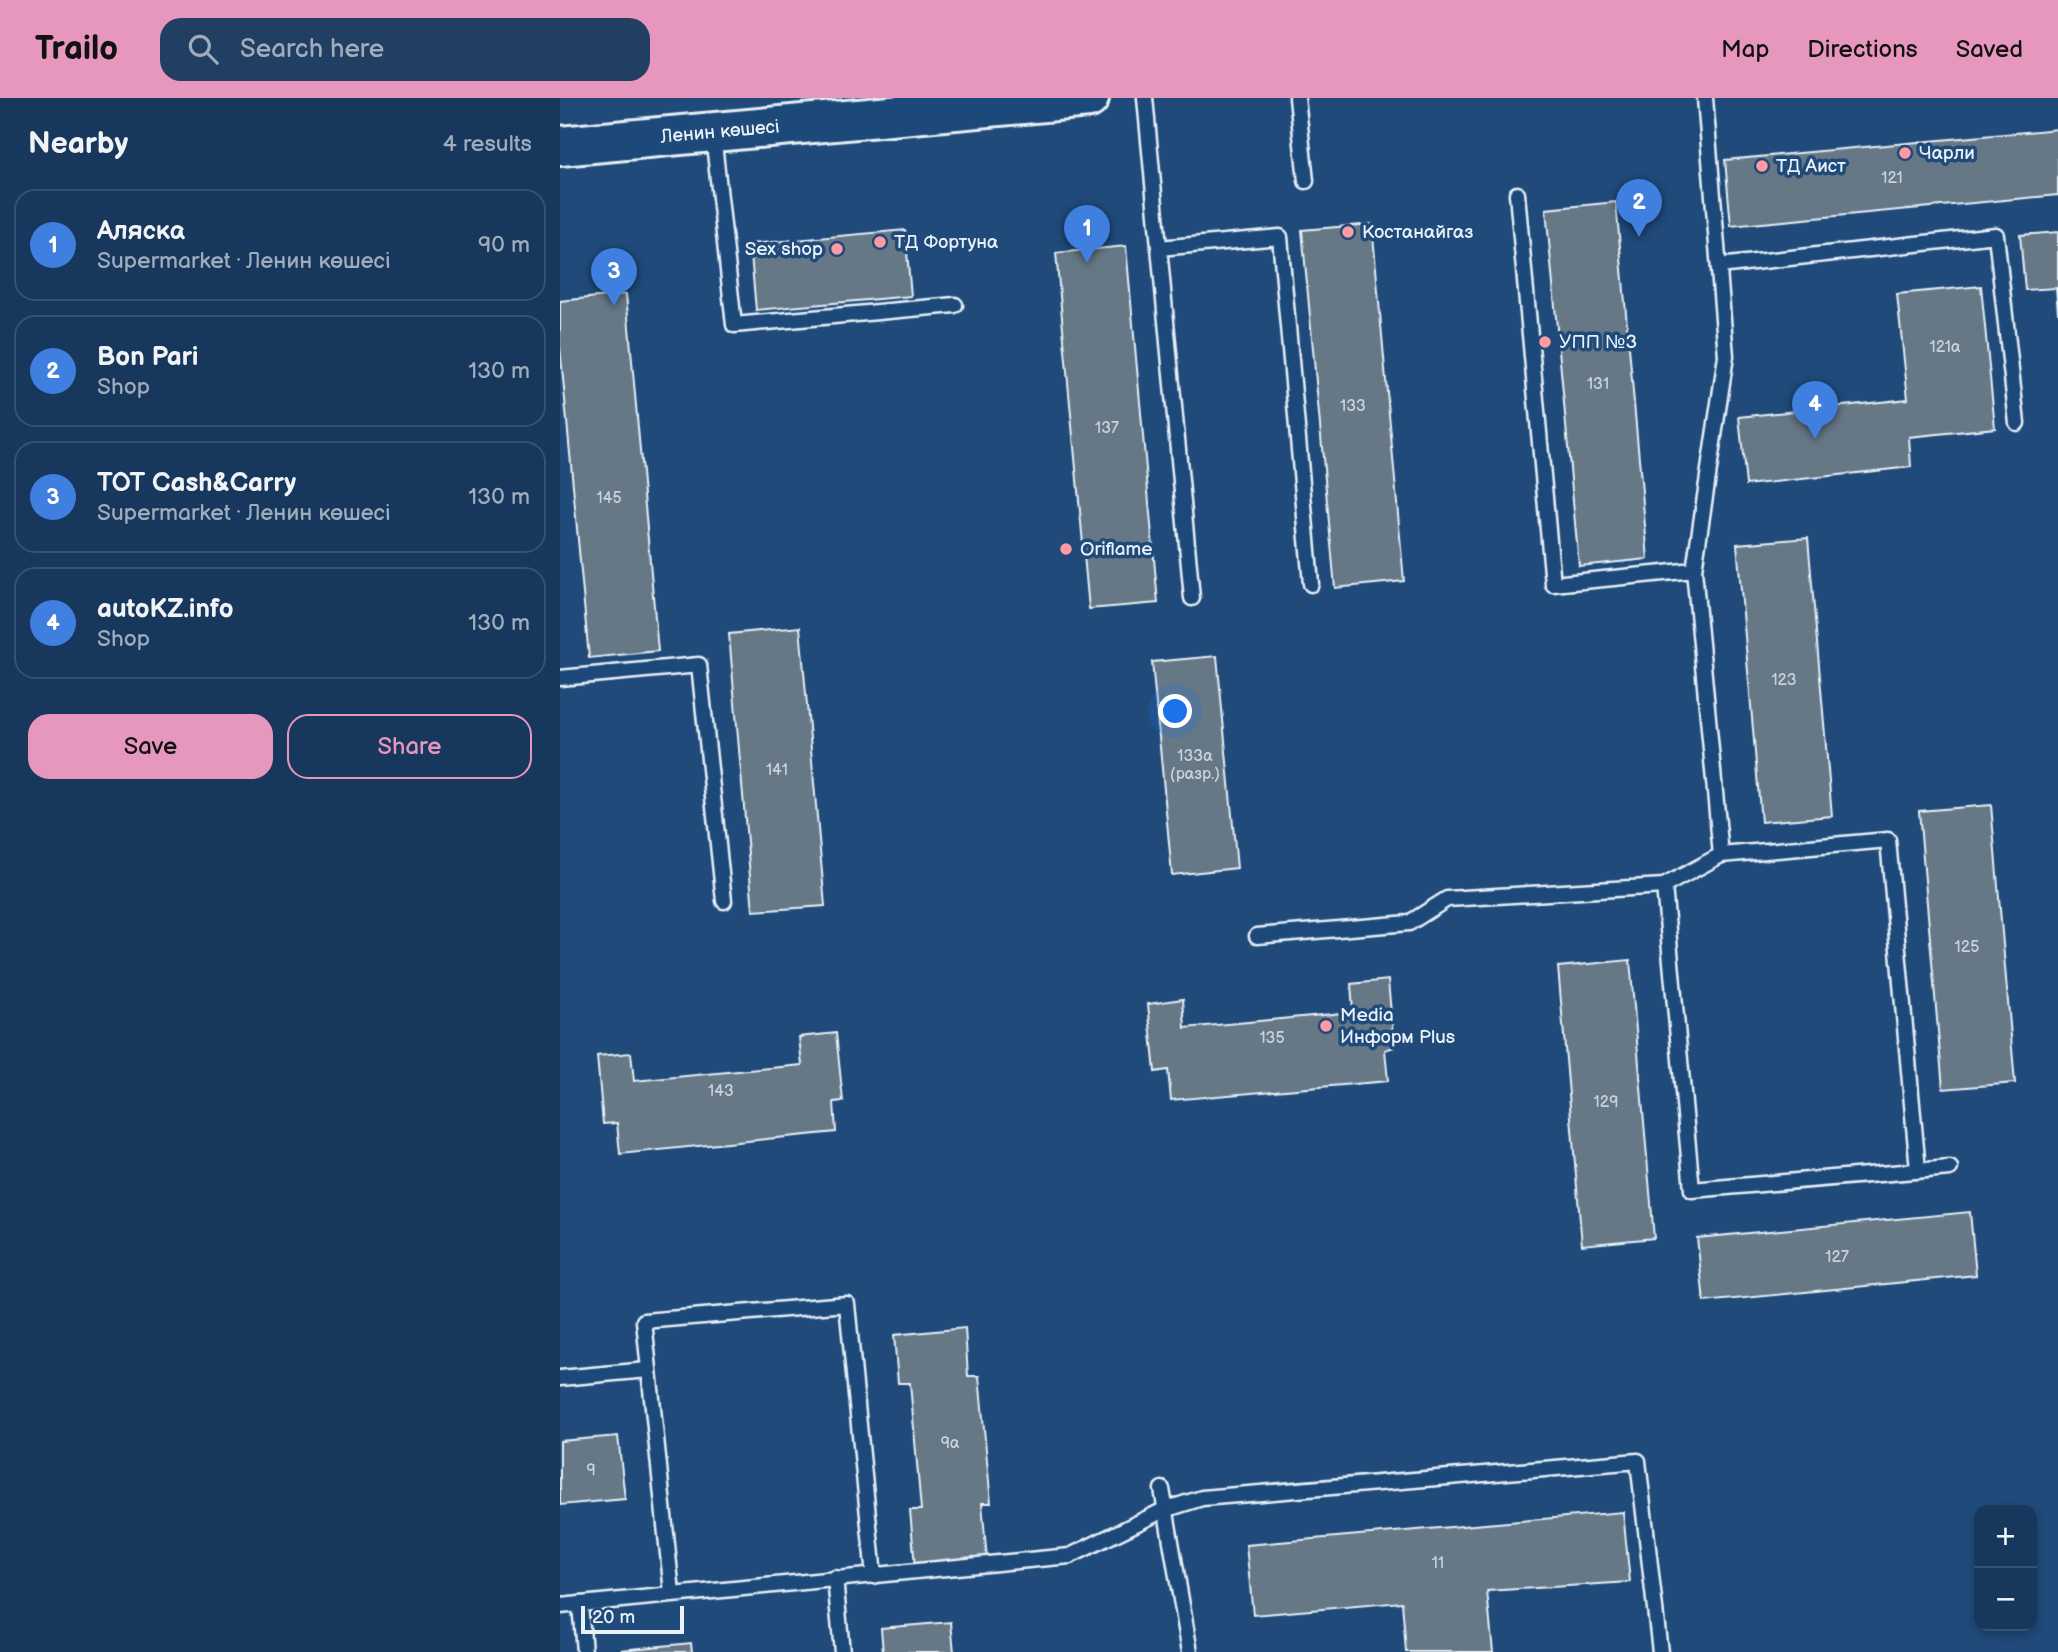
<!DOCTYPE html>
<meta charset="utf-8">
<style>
:root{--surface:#17385c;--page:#203f62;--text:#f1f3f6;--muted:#9eacbb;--line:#365272;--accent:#e797bd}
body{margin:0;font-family:"Balsamiq Sans",sans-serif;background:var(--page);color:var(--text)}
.controls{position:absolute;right:21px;bottom:21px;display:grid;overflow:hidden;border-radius:14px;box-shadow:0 4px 10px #0003}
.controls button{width:63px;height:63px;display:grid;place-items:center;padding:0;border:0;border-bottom:2px solid var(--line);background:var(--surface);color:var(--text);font:35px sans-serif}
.scale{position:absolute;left:21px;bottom:18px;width:103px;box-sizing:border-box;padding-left:7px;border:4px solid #e8f1f8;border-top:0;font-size:19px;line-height:24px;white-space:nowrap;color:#e8f1f8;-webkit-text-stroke:5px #1f4a7a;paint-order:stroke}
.you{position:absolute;left:616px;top:614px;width:24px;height:24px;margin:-18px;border:5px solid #fff;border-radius:50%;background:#1a73e8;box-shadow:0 0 0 10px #1a73e833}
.badge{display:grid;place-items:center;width:46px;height:46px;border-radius:50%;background:var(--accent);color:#fff;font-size:23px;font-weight:700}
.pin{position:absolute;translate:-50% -58px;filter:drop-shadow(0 2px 4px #0008)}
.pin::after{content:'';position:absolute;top:37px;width:24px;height:21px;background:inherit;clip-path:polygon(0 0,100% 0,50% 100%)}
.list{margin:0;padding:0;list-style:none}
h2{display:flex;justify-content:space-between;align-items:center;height:91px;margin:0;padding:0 28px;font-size:30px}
h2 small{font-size:23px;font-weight:400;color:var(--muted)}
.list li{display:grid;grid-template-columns:46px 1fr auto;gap:21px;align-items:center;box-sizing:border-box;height:112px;margin:0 14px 14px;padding:0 14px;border:2px solid var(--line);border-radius:21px}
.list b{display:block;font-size:26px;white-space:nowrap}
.list p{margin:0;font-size:23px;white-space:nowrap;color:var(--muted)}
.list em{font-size:23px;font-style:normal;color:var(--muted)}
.actions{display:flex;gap:14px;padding:21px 28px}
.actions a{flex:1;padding:16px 0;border:2px solid var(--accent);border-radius:21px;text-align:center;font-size:24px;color:var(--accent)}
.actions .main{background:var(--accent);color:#111}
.icon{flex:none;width:38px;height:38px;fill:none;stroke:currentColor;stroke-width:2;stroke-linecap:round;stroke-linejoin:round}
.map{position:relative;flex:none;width:1498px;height:1554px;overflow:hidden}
header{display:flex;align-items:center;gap:42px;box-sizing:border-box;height:98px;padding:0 35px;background:var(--accent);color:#111}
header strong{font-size:33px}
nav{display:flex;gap:38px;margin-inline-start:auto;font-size:24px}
.search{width:490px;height:63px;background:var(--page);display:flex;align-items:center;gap:18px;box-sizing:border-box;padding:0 24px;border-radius:21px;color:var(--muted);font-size:26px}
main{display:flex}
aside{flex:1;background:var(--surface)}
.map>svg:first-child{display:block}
.building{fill:#667786;stroke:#e8f1f8;stroke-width:2}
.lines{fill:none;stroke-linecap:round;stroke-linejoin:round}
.service-casing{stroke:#e8f1f8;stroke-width:19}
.secondary-casing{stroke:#e8f1f8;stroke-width:44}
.service{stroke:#1f4a7a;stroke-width:14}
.secondary{stroke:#1f4a7a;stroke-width:38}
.poi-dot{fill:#ff9aa2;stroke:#1f4a7a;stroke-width:2.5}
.labels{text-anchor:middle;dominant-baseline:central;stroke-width:7;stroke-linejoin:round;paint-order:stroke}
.number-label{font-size:16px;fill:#c8d2dc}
.street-label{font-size:19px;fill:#e8f1f8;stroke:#1f4a7a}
.poi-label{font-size:19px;fill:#e8f1f8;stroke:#1f4a7a;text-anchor:start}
</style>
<header>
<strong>Trailo</strong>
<div class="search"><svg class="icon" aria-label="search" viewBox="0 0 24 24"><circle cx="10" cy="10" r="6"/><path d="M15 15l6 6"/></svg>Search here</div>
<nav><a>Map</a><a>Directions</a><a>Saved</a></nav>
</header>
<main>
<aside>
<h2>Nearby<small>4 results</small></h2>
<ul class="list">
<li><span class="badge" style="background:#3f7fe0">1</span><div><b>Аляска</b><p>Supermarket · Ленин көшесі</p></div><em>90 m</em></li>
<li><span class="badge" style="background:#3f7fe0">2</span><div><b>Bon Pari</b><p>Shop</p></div><em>130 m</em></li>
<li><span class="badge" style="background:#3f7fe0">3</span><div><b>ТОТ Cash&amp;Carry</b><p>Supermarket · Ленин көшесі</p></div><em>130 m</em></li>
<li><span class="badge" style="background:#3f7fe0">4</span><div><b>autoKZ.info</b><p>Shop</p></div><em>130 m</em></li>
</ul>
<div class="actions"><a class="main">Save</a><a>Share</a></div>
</aside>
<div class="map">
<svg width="1498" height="1554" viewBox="0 0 1498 1554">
<rect width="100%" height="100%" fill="#1f4a7a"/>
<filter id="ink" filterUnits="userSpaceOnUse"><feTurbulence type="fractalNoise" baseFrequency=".0143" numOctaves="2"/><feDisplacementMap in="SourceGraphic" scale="14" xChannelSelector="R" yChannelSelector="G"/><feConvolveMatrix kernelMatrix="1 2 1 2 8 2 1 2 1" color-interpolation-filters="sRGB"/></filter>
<g filter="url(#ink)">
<g class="building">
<path d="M1498,31V97L1171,128L1165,62Z"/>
<path d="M1056,104L1088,461L1019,468L986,111Z"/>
<path d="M812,126L844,483L775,490L742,132Z"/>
<path d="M345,132L351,198L196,212L190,146Z"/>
<path d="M1498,134V215L1496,190L1465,192L1460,137Z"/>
<path d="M566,148L598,505L529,511L496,155Z"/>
<path d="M1421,188L1435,330L1349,339L1351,369L1186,387L1179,319L1348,301L1337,196Z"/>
<path d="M66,196L98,553L29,560L0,248V203Z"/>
<path d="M1248,440L1272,718L1201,724L1177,446Z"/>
<path d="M240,529L265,808L193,813L169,536Z"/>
<path d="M657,558L677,770L612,777L592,564Z"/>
<path d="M1431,707L1455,985L1383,991L1359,713Z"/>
<path d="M1070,862L1094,1140L1022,1147L998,869Z"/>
<path d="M828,882L834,949L825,952L828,983L611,1002L608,972L595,974L588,906L623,901L625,930L793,914L791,886Z"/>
<path d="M276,935L283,1003L274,1004L276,1034L60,1056L57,1025L43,1026L37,958L71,955L74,983L242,967L239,939Z"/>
<path d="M1410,1114L1416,1177L1144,1204L1137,1140Z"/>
<path d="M405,1230L408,1278H419L431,1405H422L427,1462L355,1469L350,1412H361L350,1285H338L334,1237Z"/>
<path d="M58,1338L65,1401L0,1407V1343Z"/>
<path d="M1063,1414L1070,1484L927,1493L933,1554H846L842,1504L693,1517L686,1447Z"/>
<path d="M391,1524L394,1554H323L321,1530Z"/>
<path d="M131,1545L132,1554H61V1552Z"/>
</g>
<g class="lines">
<g class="service-casing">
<g id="service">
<path d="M585,0L632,500"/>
<path d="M737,0L746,83"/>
<path d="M153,36L174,227L395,207"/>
<path d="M957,96L993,486L1134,472L1161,757L1328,742L1358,1072"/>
<path d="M599,150L720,139L751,486"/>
<path d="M1159,168L1436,137L1457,325"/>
<path d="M1134,472L1166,258L1145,0"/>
<path d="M0,580L139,567L164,803"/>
<path d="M1104,788L1132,1092L1390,1070"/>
<path d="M697,838L849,825L887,801L1104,788L1161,757"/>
<path d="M0,1280L88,1272"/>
<path d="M602,1391L630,1554"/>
<path d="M275,1480L282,1554"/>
<path d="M112,1495L84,1223L287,1206L314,1478"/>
<path d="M20,1506L24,1554"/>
<path d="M0,1508L510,1458L604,1412L642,1400L1078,1363L1100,1554"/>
</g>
</g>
<g class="secondary-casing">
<path id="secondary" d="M0,48L529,0"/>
</g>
<use href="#service" class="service"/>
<use href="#secondary" class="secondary"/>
</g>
</g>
<g class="poi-dot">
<circle cx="1345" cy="55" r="7"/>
<circle cx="1202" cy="68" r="7"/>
<circle cx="788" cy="134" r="7"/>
<circle cx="320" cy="144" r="7"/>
<circle cx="277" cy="151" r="7"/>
<circle cx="985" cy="244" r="7"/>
<circle cx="506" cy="451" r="7"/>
<circle cx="766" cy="928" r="7"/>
</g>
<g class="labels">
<g class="number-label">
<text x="1332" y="80">121</text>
<text x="1385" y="249">121а</text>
<text x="1038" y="286">131</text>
<text x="793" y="308">133</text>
<text x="547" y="330">137</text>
<text x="49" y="400">145</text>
<text x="1224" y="582">123</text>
<text x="635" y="658">133а<tspan x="635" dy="18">(разр.)</tspan></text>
<text x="217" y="672">141</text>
<text x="1407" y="849">125</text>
<text x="712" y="940">135</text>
<text x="161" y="993">143</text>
<text x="1046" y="1004">129</text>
<text x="1277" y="1159">127</text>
<text x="390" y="1345">9а</text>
<text x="31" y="1372">9</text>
<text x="878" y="1465">11</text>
</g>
<g class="street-label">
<text transform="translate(160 34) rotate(-5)">Ленин көшесі</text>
</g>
<g class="poi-label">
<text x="1359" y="55">Чарли</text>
<text x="1216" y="68">ТД Аист</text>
<text x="802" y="134">Костанайгаз</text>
<text x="334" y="144">ТД Фортуна</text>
<text x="263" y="151" text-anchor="end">Sex shop</text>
<text x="999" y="244">УПП №3</text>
<text x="520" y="451">Oriflame</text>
<text x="780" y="917">Media<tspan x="780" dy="22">Информ Plus</tspan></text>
</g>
</g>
</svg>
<div class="controls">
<button>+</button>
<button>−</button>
</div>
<div class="scale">20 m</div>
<div class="you"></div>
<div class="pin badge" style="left:527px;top:165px;background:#3f7fe0">1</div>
<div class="pin badge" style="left:1079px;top:139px;background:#3f7fe0">2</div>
<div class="pin badge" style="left:54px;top:208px;background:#3f7fe0">3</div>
<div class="pin badge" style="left:1255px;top:341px;background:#3f7fe0">4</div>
</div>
</main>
